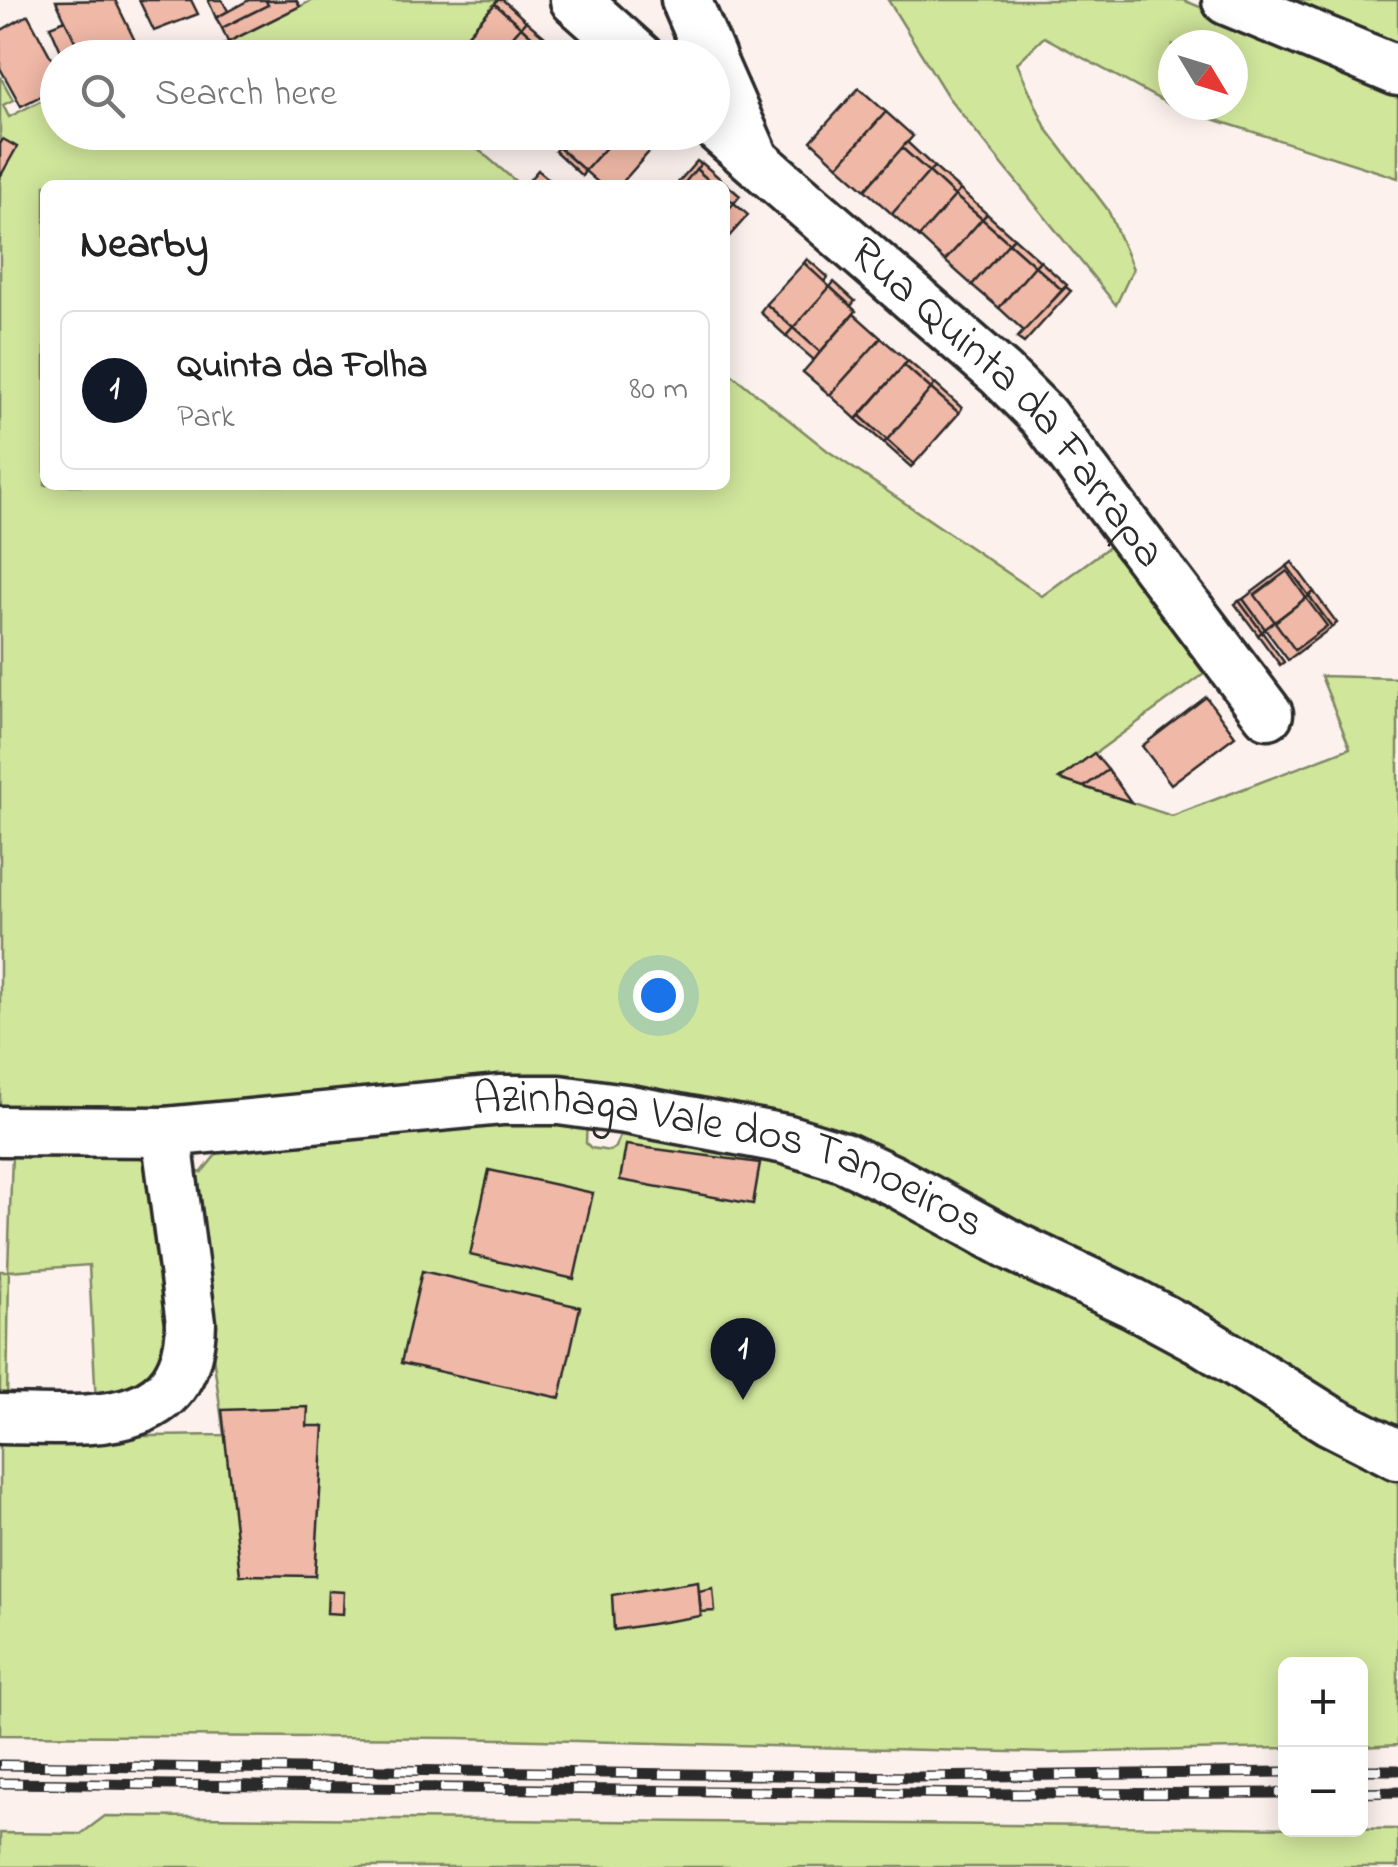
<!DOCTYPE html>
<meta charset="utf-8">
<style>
:root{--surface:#fff;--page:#f2f2f2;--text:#222;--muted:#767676;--line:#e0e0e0;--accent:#111827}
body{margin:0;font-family:"Indie Flower",sans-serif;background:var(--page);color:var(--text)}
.controls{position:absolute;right:30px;bottom:30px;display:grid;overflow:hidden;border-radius:15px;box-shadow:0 5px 25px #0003}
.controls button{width:90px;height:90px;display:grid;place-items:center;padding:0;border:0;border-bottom:2px solid var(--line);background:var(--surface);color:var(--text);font:50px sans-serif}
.compass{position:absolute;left:1158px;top:30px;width:90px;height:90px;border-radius:50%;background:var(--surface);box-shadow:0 5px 25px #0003;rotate:128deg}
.you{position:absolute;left:658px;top:995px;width:35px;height:35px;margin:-25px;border:8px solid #fff;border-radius:50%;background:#1a73e8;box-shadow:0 0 0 15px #1a73e833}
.badge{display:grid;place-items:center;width:65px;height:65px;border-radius:50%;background:var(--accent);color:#fff;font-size:32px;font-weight:700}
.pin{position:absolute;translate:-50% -82px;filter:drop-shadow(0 2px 5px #0008)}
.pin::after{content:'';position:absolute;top:52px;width:35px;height:30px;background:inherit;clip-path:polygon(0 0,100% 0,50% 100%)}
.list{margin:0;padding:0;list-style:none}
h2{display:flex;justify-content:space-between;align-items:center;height:130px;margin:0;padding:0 40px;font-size:42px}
h2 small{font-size:32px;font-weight:400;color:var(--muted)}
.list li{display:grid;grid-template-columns:65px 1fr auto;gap:30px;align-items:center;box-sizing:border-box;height:160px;margin:0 20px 20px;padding:0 20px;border:2px solid var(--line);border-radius:15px}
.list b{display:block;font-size:38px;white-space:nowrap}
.list p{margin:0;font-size:32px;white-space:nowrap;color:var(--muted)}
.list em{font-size:32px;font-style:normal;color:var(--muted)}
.icon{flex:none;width:55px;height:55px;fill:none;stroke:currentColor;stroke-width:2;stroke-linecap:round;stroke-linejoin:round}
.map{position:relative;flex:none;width:1398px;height:1867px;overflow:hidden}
.search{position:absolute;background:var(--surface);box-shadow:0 5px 25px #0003;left:40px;top:40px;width:690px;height:110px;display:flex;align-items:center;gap:25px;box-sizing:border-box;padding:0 35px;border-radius:55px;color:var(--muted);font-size:38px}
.panel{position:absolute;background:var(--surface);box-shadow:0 5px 25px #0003;left:40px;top:180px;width:690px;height:310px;border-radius:15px}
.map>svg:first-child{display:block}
.green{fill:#d0e69b;stroke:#7e8863;stroke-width:2.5;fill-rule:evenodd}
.building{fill:#f0b8a6;stroke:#2b2b2b;stroke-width:2.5}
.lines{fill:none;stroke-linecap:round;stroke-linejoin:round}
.minor-casing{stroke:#2b2b2b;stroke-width:55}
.minor{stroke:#fff;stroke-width:48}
.rail-casing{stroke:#2b2b2b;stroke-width:11}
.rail{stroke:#fff;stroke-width:8;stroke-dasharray:22;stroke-linecap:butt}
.labels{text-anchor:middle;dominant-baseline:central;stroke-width:9;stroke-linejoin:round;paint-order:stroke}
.street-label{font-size:45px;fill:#2b2b2b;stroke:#fff}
</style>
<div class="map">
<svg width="1398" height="1867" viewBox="0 0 1398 1867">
<rect width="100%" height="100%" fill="#fcf1ed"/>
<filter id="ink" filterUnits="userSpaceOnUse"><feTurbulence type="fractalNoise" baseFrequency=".01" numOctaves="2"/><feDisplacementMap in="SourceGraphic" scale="20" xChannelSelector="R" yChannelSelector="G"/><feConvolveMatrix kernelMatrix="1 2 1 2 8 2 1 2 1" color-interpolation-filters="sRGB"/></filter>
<g filter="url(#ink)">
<g class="green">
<path d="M313,0H498L447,57L196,58Z"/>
<path d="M888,0H1183L1398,88V178L1172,106L1044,37L1017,63L1046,128L1108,210L1133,269L1116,305L948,97ZM1173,45H1233V105H1173Z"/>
<path d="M1289,0H1398V43L1389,39Z"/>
<path d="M0,76L13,100L3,105L9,117L44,99L48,105L53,103L50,96L57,92L58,132L459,133L520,185H45V485H725V369L828,451L1042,596L1110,546L1204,674L1060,779L1172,816L1350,748L1321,676L1398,678V1438L766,1121L0,1111Z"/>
<path d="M512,1110L587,1120L586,1143L591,1148L610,1151L616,1147L623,1127L727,1143L850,1184L1120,1316L1398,1476V1745L1361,1747L1360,1664H1286L1285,1748L1050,1753L457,1738L0,1735V1438L224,1435L188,1174L202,1172L219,1151V1139Z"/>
<path d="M133,1151L152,1167L176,1327L154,1380L96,1404L89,1265L9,1271L7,1402H0V1271H8L12,1154Z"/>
<path d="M105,1816L1398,1829V1867H0V1833L81,1834Z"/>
</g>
<g class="building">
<path d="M115,0L135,41L106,58H83L56,1Z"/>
<path d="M139,0H191L198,14L154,31Z"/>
<path d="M208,0H222L228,11L216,18Z"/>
<path d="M249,0H268V5L222,28L216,18Z"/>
<path d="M296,0L300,6L228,42L222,28L268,5L266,1Z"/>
<path d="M498,0H503L526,21L521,27L495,4Z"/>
<path d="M495,4L521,27L494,58H456L451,53Z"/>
<path d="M28,15L53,61L58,58V87L21,106L0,68V31Z"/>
<path d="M65,20L80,52L69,58H64L50,26Z"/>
<path d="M526,21L553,44L548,51L521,27Z"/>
<path d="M521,27L548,51L542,58H494Z"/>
<path d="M859,88L886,112L838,166L811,141Z"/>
<path d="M886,112L913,136L865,190L838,166Z"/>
<path d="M541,132H571L558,147Z"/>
<path d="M571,132H620L585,171L558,147Z"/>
<path d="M620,132H641L655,145L620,185H601L585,171Z"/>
<path d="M3,139L17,147L0,177V144Z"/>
<path d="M907,142L934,167L929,172L902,148Z"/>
<path d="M558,147L585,171L582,176L555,151Z"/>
<path d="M902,148L929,172L892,214L865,190Z"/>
<path d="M697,161L701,164L683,185H676Z"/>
<path d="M702,163L740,196L734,203L725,195V185H714L696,169Z"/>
<path d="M934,167L960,190L955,196L929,172Z"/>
<path d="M696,169L714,185H683Z"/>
<path d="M538,170L556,185H525Z"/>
<path d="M929,172L955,196L919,237L892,214Z"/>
<path d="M960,190L987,214L982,219L955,196Z"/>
<path d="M955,196L982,219L945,261L919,237Z"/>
<path d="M734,203L748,215L725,241V213Z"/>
<path d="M987,214L1014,238L1009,243L982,219Z"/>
<path d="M982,219L1009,243L972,285L945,261Z"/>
<path d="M1014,238L1040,261L1035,266L1009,243Z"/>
<path d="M1009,243L1035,266L999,308L972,285Z"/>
<path d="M807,259L828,277L824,283L804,263Z"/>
<path d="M1040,261L1067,285L1062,290L1035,266Z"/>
<path d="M804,263L830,287L793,328L766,304Z"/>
<path d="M1035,266L1062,290L1025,332L999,308Z"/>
<path d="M834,282L855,301L851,306L830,287Z"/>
<path d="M830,287L856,311L820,352L793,328Z"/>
<path d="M1066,287L1071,291L1024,343L1017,338Z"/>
<path d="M766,304L793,328L786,336L760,312Z"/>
<path d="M854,314L881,338L830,395L803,372Z"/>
<path d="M793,328L820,352L814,360L786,336Z"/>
<path d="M881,338L908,361L856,419L830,395Z"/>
<path d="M908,361L935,384L931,389L904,365Z"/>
<path d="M904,365L931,389L887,440L860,416Z"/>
<path d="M935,384L962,408L959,413L931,389Z"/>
<path d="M931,389L959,413L914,464L887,440Z"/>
<path d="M860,416L887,440L884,443L856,419Z"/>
<path d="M887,440L914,464L911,467L884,443Z"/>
<path d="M1292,562L1314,592L1309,596L1287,566Z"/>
<path d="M1287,566L1309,596L1265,629L1243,599Z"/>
<path d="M1287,571L1306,598L1275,622L1255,595Z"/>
<path d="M1314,592L1337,623L1332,627L1309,596Z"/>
<path d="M1309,596L1332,627L1288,660L1265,629Z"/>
<path d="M1306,598L1327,626L1295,650L1275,622Z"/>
<path d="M1243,599L1265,629L1262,632L1239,601Z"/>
<path d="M1239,601L1262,632L1258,635L1235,604Z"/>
<path d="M1262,632L1284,662L1280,665L1258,635Z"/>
<path d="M1206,697L1235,736L1171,784L1142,746Z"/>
<path d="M1094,753L1108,770L1084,787L1059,779Z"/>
<path d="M1108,770L1131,802L1084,787Z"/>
<path d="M626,1145L760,1163L753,1204L620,1180Z"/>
<path d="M489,1170L593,1193L574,1279L470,1255Z"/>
<path d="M422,1271L580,1307L560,1398L401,1363Z"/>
<path d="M308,1407L307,1426H324L315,1576L240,1575L222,1410Z"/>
<path d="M698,1581L701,1616L614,1630L612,1595Z"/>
<path d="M713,1588L715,1611L701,1612L699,1591Z"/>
<path d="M328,1591L344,1592L343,1614L327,1613Z"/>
</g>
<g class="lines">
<g class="minor-casing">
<g id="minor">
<path d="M575,0L640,58"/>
<path d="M686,0L711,58"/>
<path d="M1227,0L1398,71"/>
<path d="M712,62L752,153"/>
<path id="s1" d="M712,123L1001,374L1043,416L1268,714"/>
<path id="s2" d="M0,1131L166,1132L501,1100H559L625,1109L785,1139L843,1157L894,1181L1016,1248L1133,1303L1198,1338L1329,1420L1398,1455"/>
<path d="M0,1419C82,1419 188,1437 191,1323L166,1132"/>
</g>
</g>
<use href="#minor" class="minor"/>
<g class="rail-casing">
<g id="rail">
<path d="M0,1765L918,1777L1286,1772"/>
<path d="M1360,1770H1398"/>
<path d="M0,1783L987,1794L1286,1793"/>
<path d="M1360,1793L1398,1792"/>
</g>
</g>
<use href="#rail" class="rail"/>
</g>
</g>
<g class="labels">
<g class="street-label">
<text stroke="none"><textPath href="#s1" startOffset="408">Rua Quinta da Farrapa</textPath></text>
<text stroke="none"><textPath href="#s2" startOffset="740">Azinhaga Vale dos Tanoeiros</textPath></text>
</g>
</g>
</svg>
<div class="controls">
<button>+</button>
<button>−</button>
</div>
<svg class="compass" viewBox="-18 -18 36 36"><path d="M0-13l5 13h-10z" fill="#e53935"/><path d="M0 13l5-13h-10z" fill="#767676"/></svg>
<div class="you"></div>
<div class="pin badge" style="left:743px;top:1400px">1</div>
<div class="search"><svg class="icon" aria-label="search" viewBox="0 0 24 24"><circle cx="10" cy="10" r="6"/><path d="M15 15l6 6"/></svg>Search here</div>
<section class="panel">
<h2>Nearby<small></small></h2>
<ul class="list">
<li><span class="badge">1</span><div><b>Quinta da Folha</b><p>Park</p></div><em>80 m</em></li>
</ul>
</section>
</div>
